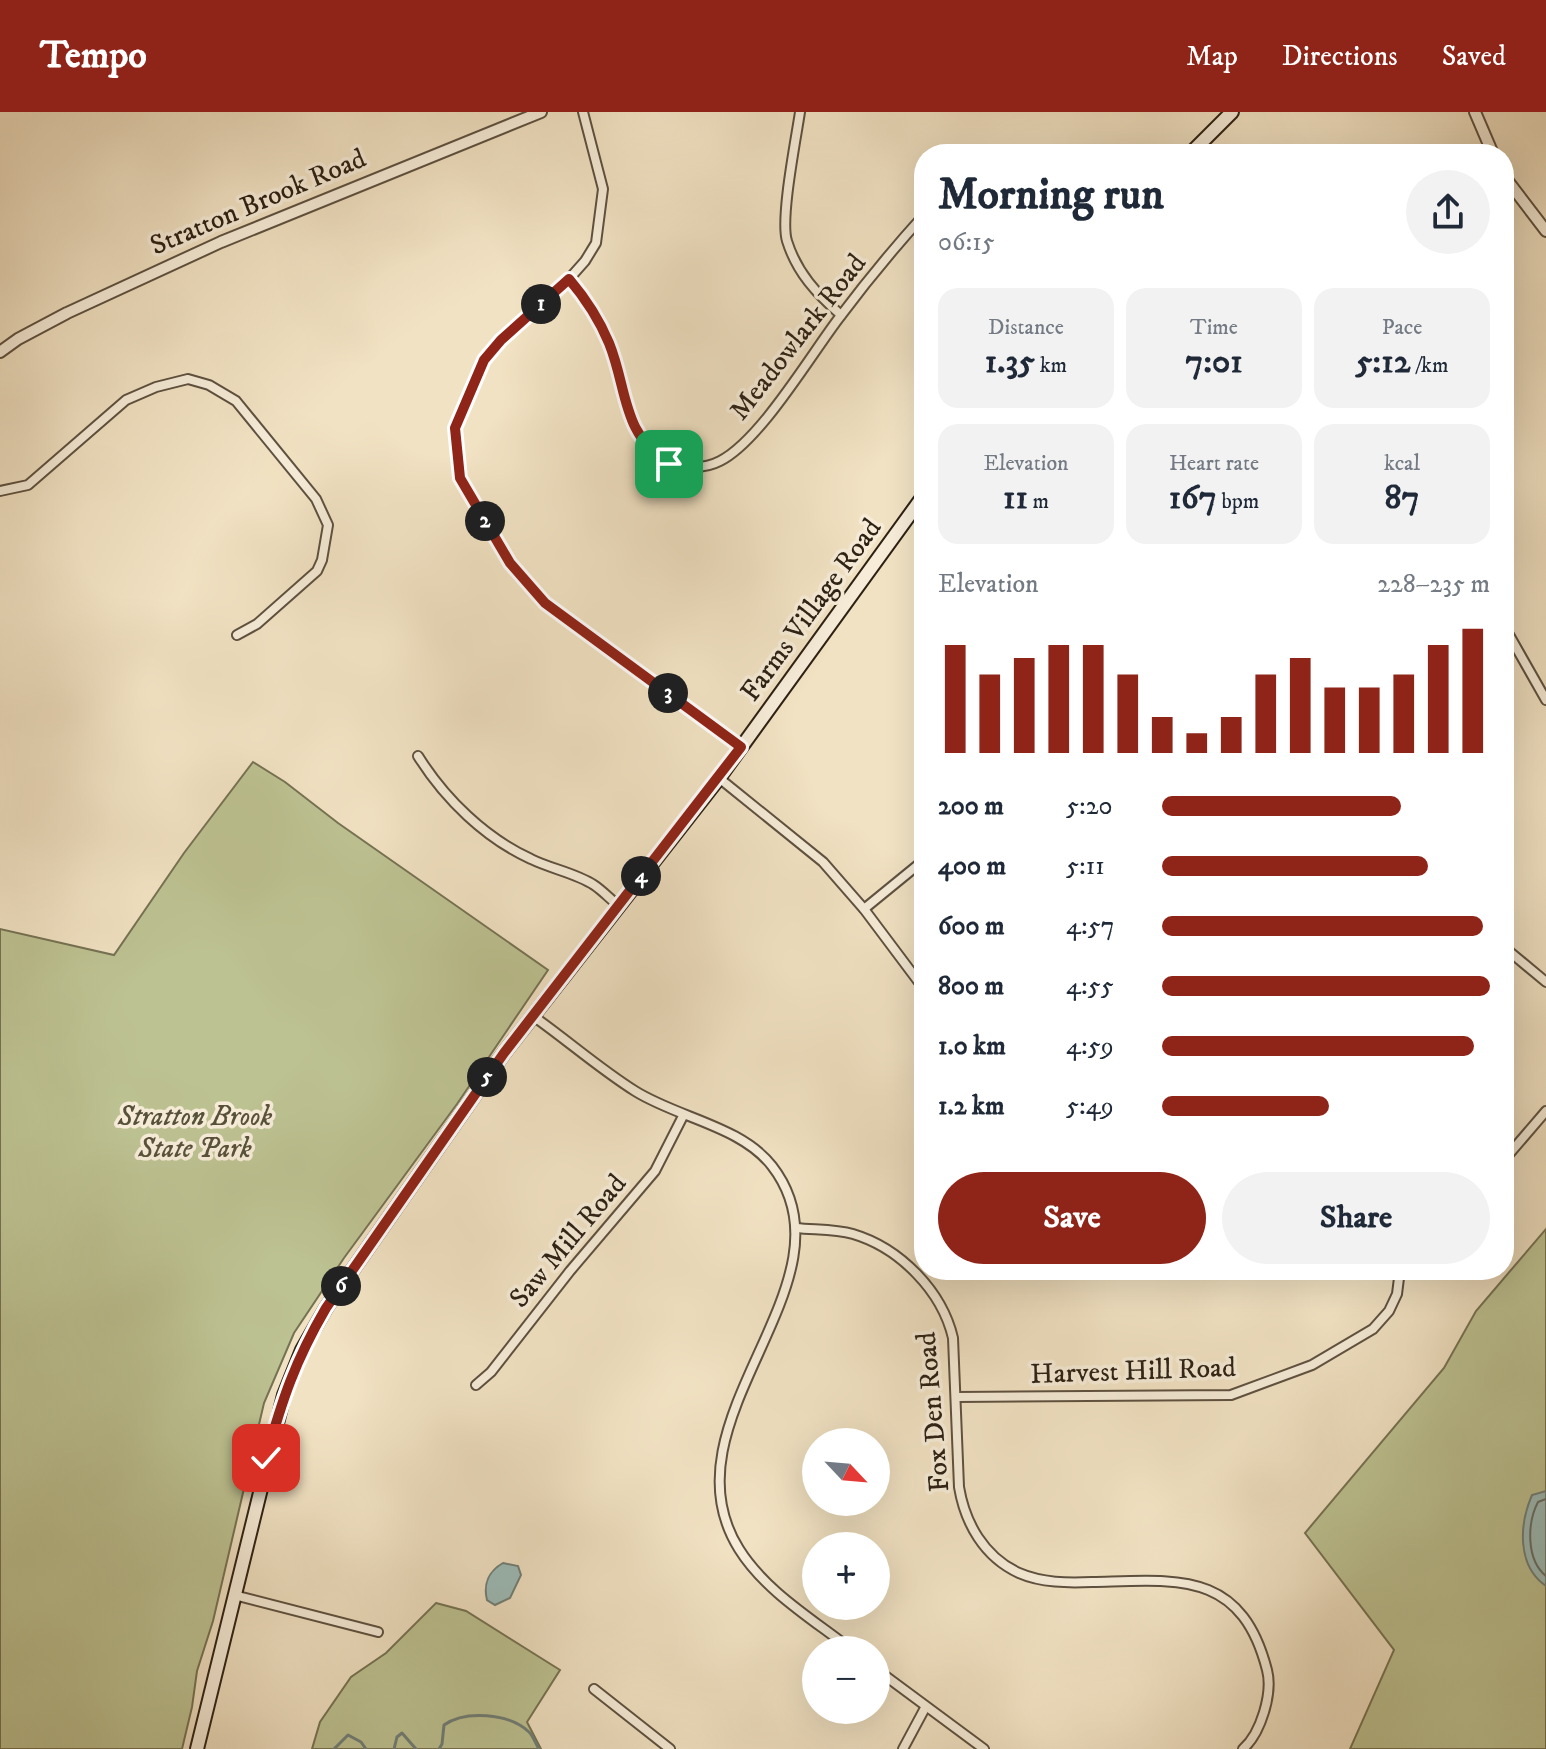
<!DOCTYPE html>
<html lang="en">
<head>
<meta charset="utf-8">
<style>
	body { margin:0; font-family:"IM FELL DW Pica",serif; background:#f2f2f3; color:#1f2937; height:100vh; display:flex; flex-direction:column; font-size:30px; white-space:nowrap }
	* { box-sizing:border-box; margin:0 }
	p { font-size:26px; color:#747a83 }
	.icon { flex:none; width:44px; height:44px; fill:none; stroke:currentColor; stroke-width:2; stroke-linecap:round; stroke-linejoin:round }
	.map { position:relative; flex:1; overflow:hidden }
	.details { position:absolute; left:914px; top:32px; width:600px; height:1136px; display:flex; flex-direction:column; background:#fff; border-radius:32px; box-shadow:0 8px 32px #0002 }
	.details>* { flex:none }
	.needle { width:52px; rotate:116deg }
	.tools { position:absolute; left:802px; top:1316px; display:grid; gap:16px }
	.tools a { display:grid; place-items:center; width:88px; height:88px; border-radius:50%; background:#fff; box-shadow:0 8px 32px #0002; font-size:40px }
	.pin { position:absolute; display:grid; place-items:center; width:68px; height:68px; color:#fff; margin:-34px; border-radius:16px; box-shadow:0 4px 12px #0006 }
	.km { position:absolute; width:40px; height:40px; margin:-20px; border-radius:50%; background:#222; color:#fff; font-size:22px; line-height:40px; text-align:center }
	.round { display:grid; place-items:center; flex:none; width:84px; height:84px; border-radius:42px; background:#f2f2f3 }
	.summary { display:flex; align-items:center; justify-content:space-between; height:136px; padding:0 24px }
	h1 { font-size:44px; font-weight:700; line-height:60px }
	.figures { display:grid; grid-template-columns:repeat(3,1fr); gap:12px; height:136px; padding:8px 24px }
	.figures div { display:grid; align-content:center; border-radius:20px; background:#f2f2f3; text-align:center }
	.figures b { font-size:34px; font-weight:700 }
	.figures small { font-size:22px; font-weight:400 }
	.figures p { font-size:22px }
	.chart { height:224px; padding:16px 24px }
	.chart p { display:flex; justify-content:space-between }
	.chart svg { width:100%; height:144px; margin-top:8px; stroke:#8f2418; stroke-width:6 }
	.cta { display:flex; gap:16px; margin-top:auto; padding:16px 24px }
	.cta a { flex:1; height:92px; border-radius:48px; background:#8f2418; color:#fff; font-size:32px; font-weight:700; line-height:92px; text-align:center }
	.cta a+a { background:#f2f2f3; color:#1f2937 }
	ul { padding:0 24px; list-style:none; font-size:26px }
	li { display:grid; grid-template-columns:128px 96px 1fr; align-items:center; height:60px }
	li i { height:20px; border-radius:10px; background:#8f2418 }
	header { display:flex; align-items:center; gap:48px; box-sizing:border-box; height:112px; padding:0 40px; background:#8f2418; color:#fff }
	header strong { font-size:38px }
	nav { display:flex; gap:44px; margin-inline-start:auto; font-size:28px }
	.map>svg:first-child { display:block }
</style>
</head>
<body>
<header>
<strong>Tempo</strong>
<nav><a>Map</a><a>Directions</a><a>Saved</a></nav>
</header>
<div class="map">
<svg width="1546" height="1637" viewBox="0 0 1546 1637">
	<rect width="100%" height="100%" fill="#f1e2c3"/>
	<filter id="stains"><feTurbulence type="fractalNoise" baseFrequency=".0025" numOctaves="4"/><feColorMatrix values="0 0 0 0 .2 0 0 0 0 .09 0 0 0 0 .02 0 0 0 .5 -.17"/></filter>
	<radialGradient id="worn" r=".72"><stop offset=".6" stop-color="#630" stop-opacity="0"/><stop offset="1" stop-color="#630" stop-opacity=".3"/></radialGradient>
	<g fill="#bdc292" stroke="#757253" stroke-width="2">
		<polygon points="253,650 285,670 338,711 548,858 457,992 344,1146 294,1221 264,1291 213,1509 197,1559 192,1595 182,1637 0,1637 0,817 114,843 184,741"/>
		<polygon points="1546,1117 1546,1637 1350,1637 1394,1538 1305,1421 1444,1256 1476,1199"/>
		<polygon points="436,1491 466,1499 560,1558 527,1610 541,1637 312,1637 320,1610 351,1565 386,1541"/>
	</g>
	<g fill="#9cbdba" stroke="#707f78" stroke-width="2">
		<path d="M1546 1379V1474C1517 1454 1519 1413 1532 1383Z"/>
		<path d="M503 1451 518 1454 521 1463 510 1486 495 1493 487 1488C483 1472 489 1459 503 1451Z"/>
	</g>
	<g fill="none" stroke-linecap="round" stroke-linejoin="round">
		<path stroke="#646f67" stroke-width="2" d="M1546 1387 1538 1390C1527 1411 1526 1448 1546 1464"/>
		<g stroke="#707f78" stroke-width="3">
			<polyline points="334,1637 348,1623 361,1630 366,1637"/>
			<polyline points="394,1637 397,1625 402,1621 416,1637"/>
			<path d="M439 1637 442 1632 444 1613C465 1598 509 1601 529 1620 533 1624 536 1632 539 1637"/>
		</g>
		<defs>
			<g id="minor">
				<polyline points="583,0 603,77 596,131 585,149 569,167 501,228 484,248 455,316 460,366 510,451 545,491 741,635"/>
				<path d="M800 0C796 27 780 107 787 129 797 161 817 182 841 203"/>
				<path d="M569 167C586 188 601 208 610 234 622 265 625 316 651 340 668 355 699 360 720 349 760 329 810 244 839 206 866 170 894 136 924 103"/>
				<polyline points="0,379 28,373 126,288 156,275 188,267 209,273 236,289 316,387 328,413 322,448 317,459 257,512 237,523"/>
				<polyline points="1504,514 1546,588"/>
				<path d="M418 644C445 687 485 726 531 747 551 757 576 761 594 773 603 779 610 787 618 793"/>
				<polyline points="719,666 823,750 864,797 924,877"/>
				<polyline points="864,797 924,748"/>
				<polyline points="1504,835 1546,870"/>
				<path d="M533 904C567 928 600 957 635 979 678 1006 741 1014 772 1054 862 1170 658 1308 739 1437 765 1479 814 1508 852 1538"/>
				<polyline points="1504,1048 1546,999"/>
				<path d="M796 1116C815 1118 835 1117 853 1122 900 1136 942 1179 953 1226L959 1375C965 1411 984 1445 1019 1461 1042 1471 1068 1471 1092 1470 1176 1468 1241 1457 1267 1558 1273 1581 1261 1621 1243 1637"/>
				<polyline points="476,1273 491,1260 570,1159 655,1059 683,1004"/>
				<polyline points="957,1285 1231,1283 1312,1253 1373,1217 1389,1199 1397,1182 1400,1158"/>
				<polyline points="234,1483 378,1520"/>
				<polyline points="876,1557 984,1637"/>
				<polyline points="594,1577 670,1637"/>
				<polyline points="903,1637 925,1596"/>
			</g>
			<g id="tertiary">
				<polyline points="1475,0 1493,42"/>
				<polyline points="1504,64 1546,119"/>
				<polyline points="0,240 18,227 67,201 221,130 541,0"/>
			</g>
			<g id="secondary">
				<polyline points="1190,42 1232,0"/>
				<polyline points="197,1637 284,1283 302,1238 326,1196 504,941 719,666 924,383"/>
			</g>
		</defs>
		<use href="#minor" stroke="#5e5140" stroke-width="12"/>
		<use href="#tertiary" stroke="#5e5140" stroke-width="14"/>
		<use href="#secondary" stroke="#2d2114" stroke-width="16"/>
		<use href="#minor" stroke="#f6ecd8" stroke-width="8"/>
		<use href="#tertiary" stroke="#f6ecd8" stroke-width="10"/>
		<use href="#secondary" stroke="#f6ecd8" stroke-width="12"/>
	</g>
	<g fill="none" stroke-linecap="round" stroke-linejoin="round">
		<defs>
			<path id="route" d="M266 1346C282 1288 295 1249 326 1196L504 941 741 635 545 491 510 451 460 366 455 316 484 248 501 228 569 167C586 187 599 207 609 231 628 278 621 321 669 352"/>
		</defs>
		<use href="#route" stroke="#fff" stroke-width="16"/>
		<use href="#route" stroke="#8f2418" stroke-width="10"/>
	</g>
	<g text-anchor="middle" dominant-baseline="central" stroke-width="7" stroke-linejoin="round" paint-order="stroke">
		<g font-size="28" fill="#2d2114" stroke="#f6ecd8">
			<text transform="translate(258 90) rotate(-23)">Stratton Brook Road</text>
			<text transform="translate(798 225) rotate(-52)">Meadowlark Road</text>
			<text transform="translate(811 498) rotate(-54)">Farms Village Road</text>
			<text transform="translate(568 1129) rotate(-50)">Saw Mill Road</text>
			<text transform="translate(1133 1259) rotate(-2)">Harvest Hill Road</text>
			<text transform="translate(933 1300) rotate(-95)">Fox Den Road</text>
		</g>
		<g font-size="28" font-style="italic" fill="#58513a" stroke="#f6ecd8">
			<text x="195" y="1004">Stratton Brook<tspan x="195" dy="32">State Park</tspan></text>
		</g>
	</g>
	<rect width="100%" height="100%" filter="url(#stains)"/>
	<rect width="100%" height="100%" fill="url(#worn)"/>
</svg>
<div class="tools">
<a><svg class="needle" viewBox="-14 -14 28 28"><path d="M0-13l5 13h-10z" fill="#e53935"/><path d="M0 13l5-13h-10z" fill="#747a83"/></svg></a>
<a>+</a>
<a>−</a>
</div>
<div class="pin" style="left:669px;top:352px;background:#1e9e55"><svg class="icon" aria-label="arrive" viewBox="0 0 24 24"><path d="M6 21V4h12l-3 4 3 4H6"/></svg></div>
<div class="pin" style="left:266px;top:1346px;background:#d93025"><svg class="icon" aria-label="check" viewBox="0 0 24 24"><path d="M5 12l5 5 9-10"/></svg></div>
<b class="km" style="left:541px;top:192px">1</b>
<b class="km" style="left:485px;top:409px">2</b>
<b class="km" style="left:668px;top:581px">3</b>
<b class="km" style="left:641px;top:764px">4</b>
<b class="km" style="left:487px;top:965px">5</b>
<b class="km" style="left:341px;top:1174px">6</b>
<section class="details">
<div class="summary"><div><h1>Morning run</h1><p>06:15</p></div><a class="round"><svg class="icon" aria-label="share" viewBox="0 0 24 24"><path d="M12 15V3M7 8l5-5 5 5M5 13v7h14v-7"/></svg></a></div>
<div class="figures">
<div><p>Distance</p><b>1.35<small> km</small></b></div>
<div><p>Time</p><b>7:01</b></div>
<div><p>Pace</p><b>5:12<small> /km</small></b></div>
</div>
<div class="figures">
<div><p>Elevation</p><b>11<small> m</small></b></div>
<div><p>Heart rate</p><b>167<small> bpm</small></b></div>
<div><p>kcal</p><b>87</b></div>
</div>
<div class="chart"><p><span>Elevation</span>228–235 m</p>
<svg viewBox="0 0 160 44" preserveAspectRatio="none"><path d="M5 44V11M15 44V20M25 44V15M35 44V11M45 44V11M55 44V20M65 44V33M75 44V38M85 44V33M95 44V20M105 44V15M115 44V24M125 44V24M135 44V20M145 44V11M155 44V6"/></svg>
</div>
<ul>
<li><b>200 m</b>5:20<i style="width:73%"></i></li>
<li><b>400 m</b>5:11<i style="width:81%"></i></li>
<li><b>600 m</b>4:57<i style="width:98%"></i></li>
<li><b>800 m</b>4:55<i style="width:100%"></i></li>
<li><b>1.0 km</b>4:59<i style="width:95%"></i></li>
<li><b>1.2 km</b>5:49<i style="width:51%"></i></li>
</ul>
<div class="cta"><a>Save</a><a>Share</a></div>
</section>
</div>
</body>
</html>
